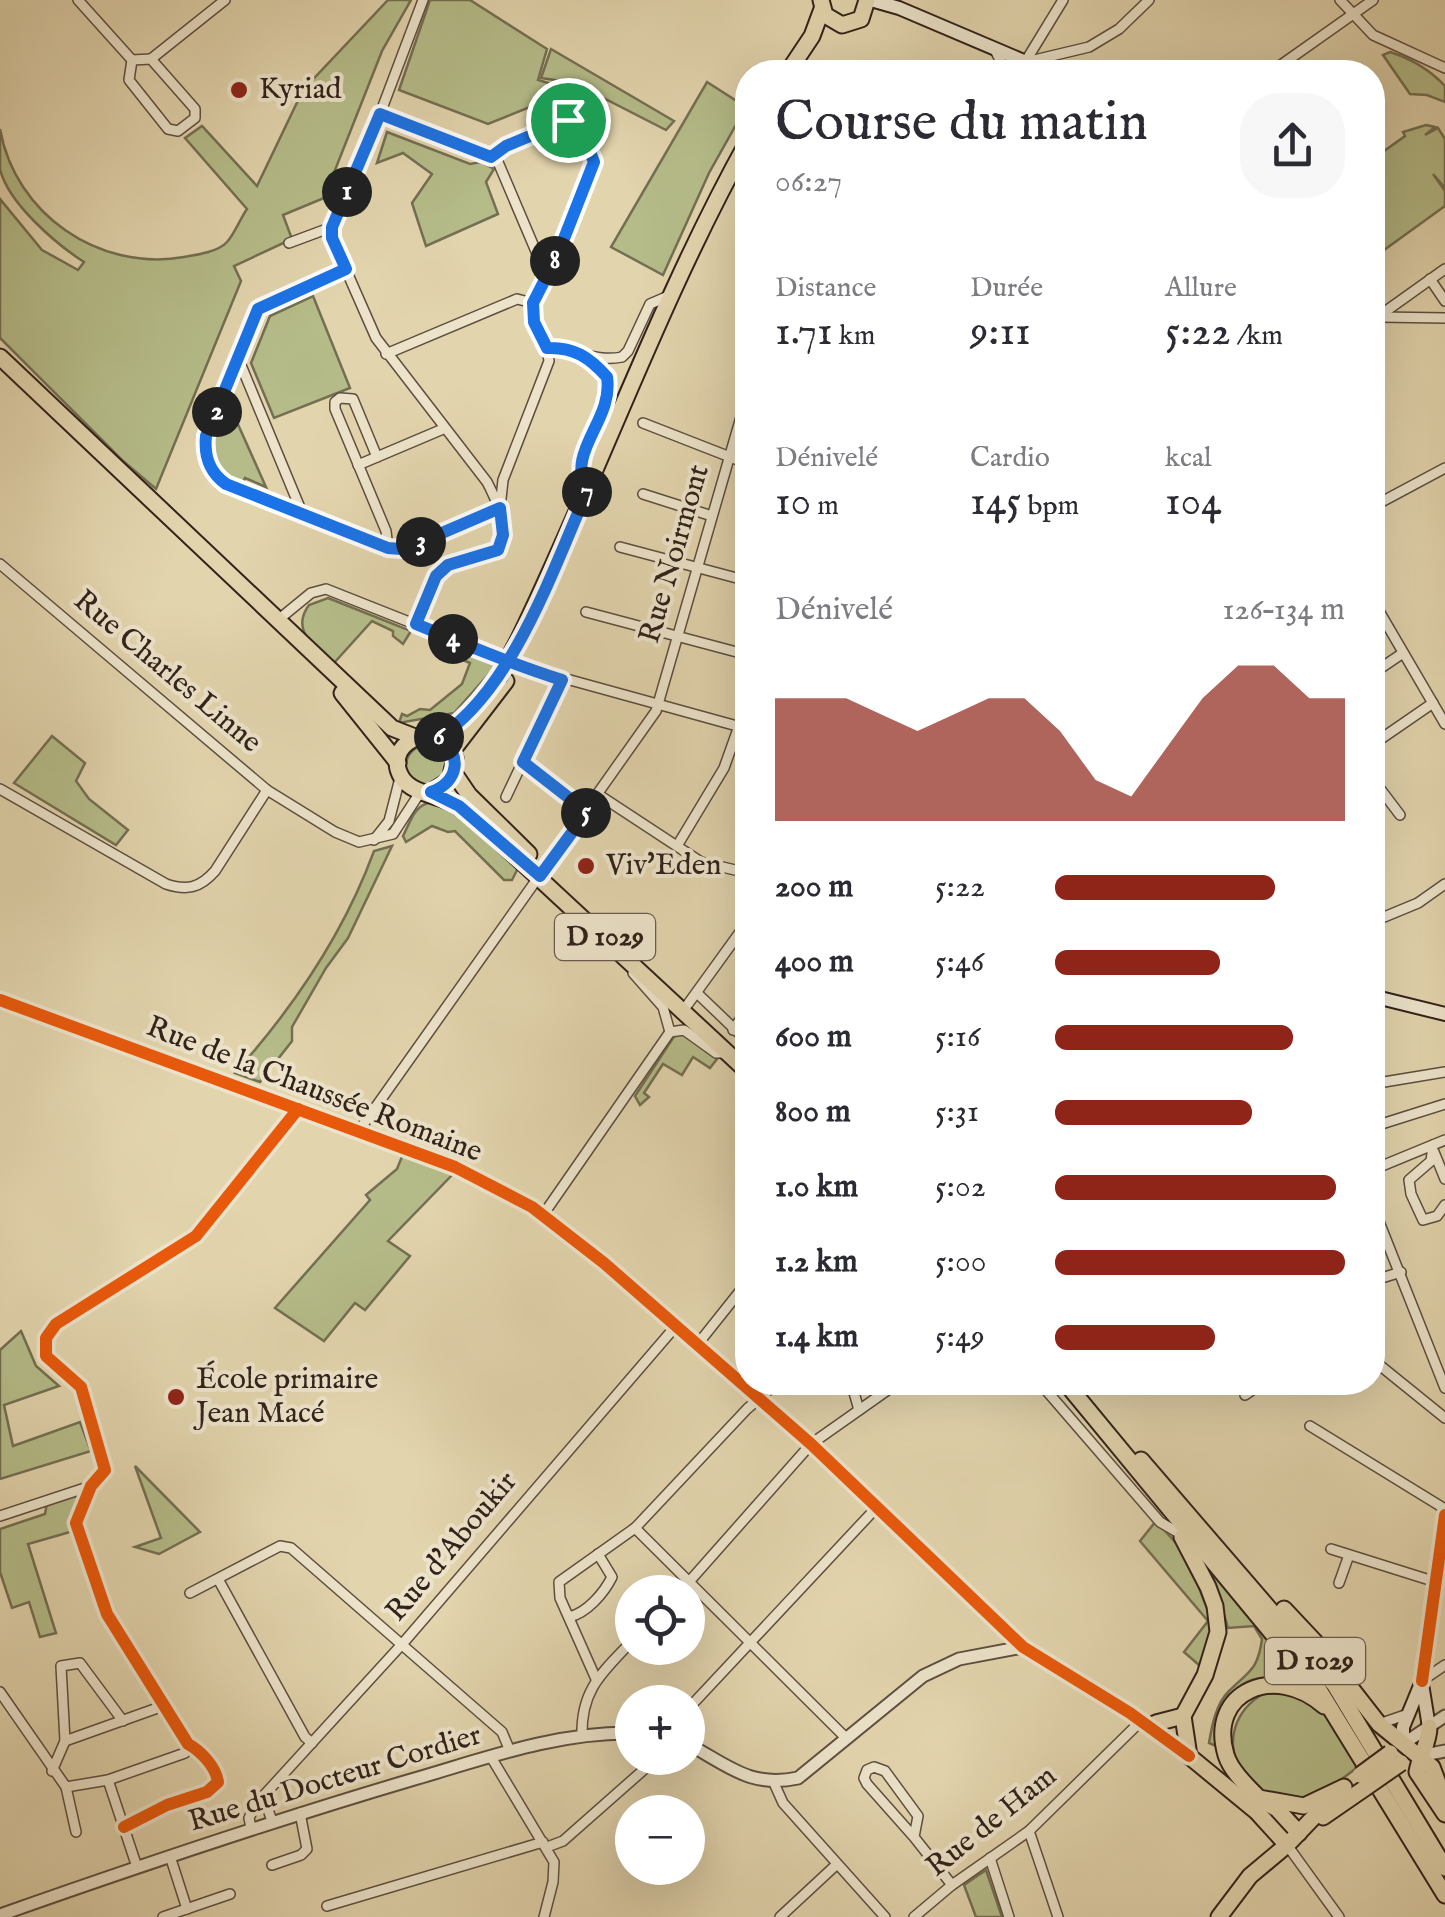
<!DOCTYPE html>
<html lang="fr">
<head>
<meta charset="utf-8">
<style>
	body { margin:0; font-family:"IM FELL English",serif; background:#f7f7f7; color:#2b2b33; height:100vh; display:flex; flex-direction:column; font-size:38px; white-space:nowrap }
	* { box-sizing:border-box; margin:0 }
	p { font-size:32px; color:#7c7c81 }
	.icon { flex:none; width:55px; height:55px; fill:none; stroke:currentColor; stroke-width:2; stroke-linecap:round; stroke-linejoin:round }
	.map { position:relative; flex:1; overflow:hidden }
	.drawer { position:absolute; left:735px; top:60px; width:650px; height:1335px; display:flex; flex-direction:column; background:#fff; border-radius:40px; box-shadow:0 10px 40px #0002 }
	.drawer>* { flex:none }
	.tools { position:absolute; left:615px; top:1575px; display:grid; gap:20px }
	.tools a { display:grid; place-items:center; width:90px; height:90px; border-radius:50%; background:#fff; box-shadow:0 10px 40px #0002; font-size:50px }
	.pin { position:absolute; display:grid; place-items:center; width:85px; height:85px; color:#fff; margin:-42px; border:5px solid #fff; border-radius:50%; box-shadow:0 2px 10px #0007 }
	.km { position:absolute; width:50px; height:50px; margin:-25px; border-radius:50%; background:#222; color:#fff; font-size:28px; line-height:50px; text-align:center }
	.round { display:grid; place-items:center; flex:none; width:105px; height:105px; border-radius:40px; background:#f7f7f7 }
	.headline { display:flex; align-items:center; justify-content:space-between; height:170px; padding:0 40px }
	h1 { font-size:55px; font-weight:600; line-height:75px }
	.stats { display:grid; grid-template-columns:repeat(3,1fr); gap:15px; height:170px; padding:10px 40px }
	.stats div { display:grid; align-content:center }
	.stats b { font-size:42px; font-weight:600 }
	.stats small { font-size:28px; font-weight:400 }
	.stats p { font-size:28px }
	.chart { height:280px; padding:20px 40px }
	.chart p { display:flex; justify-content:space-between }
	.chart svg { width:100%; height:180px; margin-top:10px; fill:#8f2418; opacity:.7 }
	ul { padding:0 40px; list-style:none; font-size:32px }
	li { display:grid; grid-template-columns:160px 120px 1fr; align-items:center; height:75px }
	li i { height:25px; border-radius:12px; background:#8f2418 }
	.map>svg:first-child { display:block }
</style>
</head>
<body>
<div class="map">
<svg width="1445" height="1917" viewBox="0 0 1445 1917">
	<rect width="100%" height="100%" fill="#e2d4ad"/>
	<filter id="stains"><feTurbulence type="fractalNoise" baseFrequency=".002" numOctaves="4"/><feColorMatrix values="0 0 0 0 .2 0 0 0 0 .09 0 0 0 0 .02 0 0 0 .5 -.17"/></filter>
	<radialGradient id="worn" r=".72"><stop offset=".6" stop-color="#630" stop-opacity="0"/><stop offset="1" stop-color="#630" stop-opacity=".3"/></radialGradient>
	<g fill="#b5bc89" stroke="#736f52" stroke-width="2.5">
		<path d="M388 0H411L382 51 324 198 283 215 292 239 234 266 241 281 156 489 122 460 0 338V199L42 250 78 270 84 262C56 244 8 203 0 169 0 157 0 141 0 129 15 214 99 272 184 257 196 255 218 252 227 242 235 233 240 219 247 209L185 138 202 126 257 186 303 90Z"/>
		<polygon points="430,0 470,0 547,49 538,80 572,90 488,124 399,90"/>
		<polygon points="551,49 674,121 666,130 574,83 541,78"/>
		<path d="M1390 52C1412 59 1429 69 1445 86V102L1427 95 1410 94 1383 55Z"/>
		<polygon points="707,82 746,107 709,173 663,275 611,247"/>
		<polygon points="1426,125 1435,127 1425,135 1438,128 1445,139 1445,188 1433,174 1445,191 1445,206 1373,258 1373,159 1405,136 1403,132"/>
		<polygon points="387,132 470,164 481,162 494,169 486,182 498,214 426,246 412,203 432,174 403,153 377,163"/>
		<polygon points="313,296 350,388 274,418 251,363 270,316"/>
		<path d="M232 411 266 487 245 478 241 487C216 471 204 453 216 424L225 427Z"/>
		<path d="M328 598 411 631 403 644 393 636V631L372 621 334 663C315 646 290 631 309 605Z"/>
		<polygon points="461,651 496,666 454,713 399,723 402,714 407,716 420,709 430,710 462,684 470,663 458,658"/>
		<polygon points="52,736 85,763 76,781 89,799 128,830 116,845 14,783"/>
		<circle cx="427" cy="766" r="21"/>
		<path d="M433 802 463 815 518 868 512 880H504L455 831 448 832 432 826 406 842 403 836C411 821 414 804 433 802Z"/>
		<path d="M392 846 348 938 326 968 292 1027V1041L260 1082 235 1073C293 1008 344 933 374 851Z"/>
		<polygon points="682,1034 717,1059 710,1068 693,1057 682,1075 663,1064 644,1093 649,1097 640,1105 635,1096 675,1035"/>
		<polygon points="403,1154 453,1174 388,1241 410,1256 365,1310 355,1303 324,1341 275,1308 370,1200 366,1195 397,1169"/>
		<polygon points="21,1331 36,1366 59,1386 4,1405 13,1446 80,1422 91,1451 0,1479 0,1350"/>
		<polygon points="135,1466 200,1532 159,1554 135,1547 161,1538"/>
		<polygon points="74,1495 78,1499 71,1519 70,1532 28,1544 56,1633 40,1637 29,1602 12,1608 0,1572 0,1529 45,1514 47,1503"/>
		<path d="M1156 1521 1186 1554 1210 1616C1213 1632 1207 1651 1199 1665L1184 1652 1208 1621 1140 1541Z"/>
		<path d="M1216 1574 1310 1689C1289 1678 1251 1669 1234 1693 1225 1706 1222 1732 1218 1747L1209 1743C1212 1725 1216 1704 1229 1691 1249 1671 1258 1670 1262 1639L1254 1626 1228 1628 1213 1577Z"/>
		<path d="M1264 1693C1323 1692 1330 1721 1359 1766 1343 1778 1325 1794 1305 1798 1244 1812 1201 1731 1264 1693Z"/>
		<polygon points="986,1870 1002,1917 976,1917 964,1885"/>
	</g>
	<g fill="none" stroke-linecap="round" stroke-linejoin="round">
		<defs>
			<g id="minor">
				<polyline points="78,0 132,60 151,59"/>
				<polyline points="1340,0 1373,35 1445,68"/>
				<polyline points="995,50 1006,72"/>
				<polyline points="151,59 225,0"/>
				<polyline points="1027,59 1063,0"/>
				<polyline points="132,60 129,80 168,129 178,131 195,118 195,109 151,59"/>
				<polyline points="1026,62 1089,47 1119,29 1149,0"/>
				<polyline points="1271,72 1373,0"/>
				<polyline points="380,114 498,162 546,275"/>
				<polyline points="491,157 506,146 575,120 593,153 594,162 558,254 533,303 534,322 547,348 549,361 503,480 500,508"/>
				<path d="M332 227V238L376 338 487 482C499 505 507 524 499 550L448 565 436 576 416 623"/>
				<polyline points="289,243 332,227 380,114 423,0"/>
				<polyline points="345,269 258,309 206,436 209,465 226,484 388,548 401,549 500,508"/>
				<polyline points="1430,279 1445,301"/>
				<polyline points="1380,317 1445,318"/>
				<polyline points="1372,321 1445,269"/>
				<path d="M547 348C574 347 594 363 622 357L628 351 650 304 671 295"/>
				<polyline points="386,354 517,299 533,303"/>
				<polyline points="238,358 303,515"/>
				<polyline points="643,423 748,464"/>
				<polyline points="377,457 353,399 340,398 335,402 335,409 386,531 388,548"/>
				<polyline points="358,465 443,429"/>
				<path d="M587 491C563 447 623 412 607 377 604 371 595 364 591 359"/>
				<polyline points="643,494 712,516"/>
				<polyline points="1372,507 1445,468"/>
				<polyline points="620,547 748,581"/>
				<polyline points="0,564 267,790 335,832 359,842 393,834 421,791"/>
				<polyline points="1372,599 1445,724"/>
				<polyline points="586,612 748,655"/>
				<polyline points="278,620 311,593 326,589 523,667 748,729"/>
				<polyline points="1372,674 1403,653"/>
				<polyline points="1372,745 1433,703"/>
				<polyline points="523,763 587,811"/>
				<polyline points="1372,778 1400,815"/>
				<path d="M0 789 166 884C187 891 200 888 215 871L267 790"/>
				<polyline points="599,795 701,862 748,873"/>
				<polyline points="506,797 562,679"/>
				<polyline points="374,840 389,821 400,778"/>
				<polyline points="677,846 724,768 739,726"/>
				<polyline points="1372,922 1418,903 1445,884"/>
				<polyline points="633,973 663,1007 670,1032"/>
				<polyline points="698,994 748,1042"/>
				<polyline points="688,1004 748,921"/>
				<polyline points="733,1030 748,1008"/>
				<polyline points="670,1032 684,1030 716,1053 724,1053"/>
				<polyline points="1372,1084 1445,1072"/>
				<polyline points="1372,1127 1445,1104"/>
				<polyline points="358,1132 656,711 741,417"/>
				<polyline points="1433,1145 1431,1161 1409,1180 1411,1194 1423,1220 1437,1216 1445,1205"/>
				<polyline points="1434,1152 1445,1179"/>
				<polyline points="1372,1170 1445,1140"/>
				<polyline points="1372,1204 1445,1388"/>
				<polyline points="543,1215 670,1032"/>
				<polyline points="1372,1281 1401,1272"/>
				<polyline points="697,1345 748,1281"/>
				<polyline points="1372,1359 1445,1418"/>
				<polyline points="851,1382 859,1410"/>
				<polyline points="1039,1382 1160,1522 1179,1533"/>
				<polyline points="1245,1395 1264,1382"/>
				<polyline points="1310,1426 1445,1509"/>
				<polyline points="0,1516 91,1486"/>
				<polyline points="635,1528 846,1738"/>
				<polyline points="1331,1549 1436,1582"/>
				<polyline points="218,1579 305,1737 312,1743"/>
				<polyline points="1339,1583 1349,1555"/>
				<polyline points="680,1592 811,1444 899,1382"/>
				<polyline points="190,1593 280,1546 291,1548 502,1732 510,1751"/>
				<path d="M569 1617C587 1613 604 1593 612 1577L598 1554"/>
				<polyline points="596,1679 560,1598 559,1582 635,1528 747,1409 778,1382"/>
				<polyline points="1423,1680 1445,1665"/>
				<polyline points="0,1692 66,1787 76,1832"/>
				<polyline points="688,1709 877,1507"/>
				<polyline points="1379,1724 1408,1714"/>
				<path d="M582 1735C581 1689 603 1672 632 1641"/>
				<polyline points="65,1741 61,1666 80,1663 123,1721"/>
				<polyline points="491,1757 554,1862 553,1882 544,1917"/>
				<polyline points="52,1771 65,1741 166,1705"/>
				<polyline points="108,1780 137,1867"/>
				<polyline points="774,1783 783,1803 885,1917"/>
				<polyline points="66,1787 108,1780 185,1753 188,1744"/>
				<polyline points="264,1798 272,1821"/>
				<path d="M124 1827 167 1805 207 1792 218 1782C216 1767 201 1751 188 1744L107 1614 76 1523 91 1486 105 1470 81 1387 46 1356V1338L56 1324 196 1236 298 1109"/>
				<polyline points="251,1828 249,1818 256,1804 404,1642 675,1327"/>
				<polyline points="1029,1831 1058,1917"/>
				<polyline points="914,1837 867,1784 864,1778 867,1770 874,1767 885,1771 918,1816 914,1837 952,1885"/>
				<polyline points="1287,1845 1339,1917"/>
				<polyline points="547,1847 563,1841 657,1758"/>
				<polyline points="170,1856 187,1909"/>
				<polyline points="990,1858 1009,1917"/>
				<polyline points="272,1865 301,1855 307,1849 300,1813"/>
				<polyline points="327,1906 543,1842"/>
				<polyline points="163,1917 230,1894"/>
				<polyline points="780,1917 836,1865"/>
				<polyline points="914,1917 952,1885 1029,1831 1141,1721"/>
			</g>
			<g id="tertiary">
				<polyline points="0,1000 455,1167 532,1207 604,1263 811,1444 1023,1647 1130,1713 1189,1756"/>
				<path d="M688 1744C729 1766 750 1788 798 1778L923 1676 959 1659 1023 1647"/>
				<polyline points="1403,1744 1445,1716"/>
				<polyline points="1420,1756 1445,1751"/>
				<path d="M0 1915C136 1867 272 1821 411 1780 484 1759 556 1732 632 1733"/>
			</g>
			<g id="secondary">
				<polyline points="871,0 899,8 1026,62 1021,72"/>
				<polyline points="1372,996 1445,1014"/>
				<polyline points="1422,1684 1429,1727"/>
				<polyline points="1403,1744 1403,1727 1422,1681 1445,1515"/>
			</g>
			<g id="primary">
				<polyline points="821,0 825,15 842,25 861,19 867,0"/>
				<polyline points="788,72 812,36 822,9"/>
				<polyline points="0,357 392,728 415,737"/>
				<path d="M518 641C598 476 659 301 748 141"/>
				<polyline points="342,693 398,763"/>
				<polyline points="453,750 506,681"/>
				<polyline points="454,773 469,795 529,854"/>
				<path d="M431 792 450 780 455 758 445 740C420 726 384 749 402 778 413 795 441 795 458 806 467 811 475 819 483 826L748 1072"/>
				<polyline points="1065,1382 1319,1690 1445,1895"/>
				<polyline points="1141,1460 1334,1684 1445,1868"/>
				<polyline points="1182,1537 1208,1587 1215,1606 1218,1632 1205,1675 1183,1716 1189,1756 1257,1812 1287,1845"/>
				<polyline points="1284,1609 1315,1642 1379,1724 1432,1767 1445,1801"/>
				<path d="M1324 1706C1276 1663 1207 1691 1226 1755 1231 1771 1247 1786 1259 1798L1304 1806 1344 1787"/>
				<polyline points="1156,1723 1183,1716"/>
				<path d="M1429 1727C1429 1743 1420 1755 1417 1772L1445 1814"/>
				<polyline points="1265,1802 1277,1809 1299,1833"/>
				<polyline points="1323,1817 1365,1788"/>
				<polyline points="1219,1917 1250,1876 1287,1845 1333,1797"/>
			</g>
		</defs>
		<use href="#minor" stroke="#5d4e40" stroke-width="12"/>
		<use href="#tertiary" stroke="#5d4e40" stroke-width="15"/>
		<use href="#secondary" stroke="#31221b" stroke-width="16"/>
		<use href="#primary" stroke="#31221b" stroke-width="19"/>
		<use href="#minor" stroke="#ece3ca" stroke-width="9"/>
		<use href="#tertiary" stroke="#ece3ca" stroke-width="11"/>
		<use href="#secondary" stroke="#ece3ca" stroke-width="12"/>
		<use href="#primary" stroke="#e2d4ad" stroke-width="15"/>
		<defs>
			<g id="primary-bridge">
				<polyline points="498,678 518,641"/>
				<polyline points="1360,1775 1390,1753"/>
				<polyline points="1365,1788 1401,1763"/>
			</g>
		</defs>
		<use href="#primary-bridge" stroke="#31221b" stroke-width="19" stroke-linecap="butt"/>
		<use href="#primary-bridge" stroke="#e2d4ad" stroke-width="15"/>
		<defs>
			<g id="cycleway">
				<polyline points="0,1000 455,1167 532,1207 604,1263 811,1444 1023,1647 1130,1713 1189,1756"/>
				<polyline points="1422,1681 1445,1515"/>
				<path d="M124 1827 167 1805 207 1792 218 1782C216 1767 201 1751 188 1744L107 1614 76 1523 91 1486 105 1470 81 1387 46 1356V1338L56 1324 196 1236 298 1109"/>
			</g>
		</defs>
		<use href="#cycleway" stroke="#ece3ca" stroke-width="19"/>
		<use href="#cycleway" stroke="#e8590c" stroke-width="12"/>
	</g>
	<g fill="none" stroke-linecap="round" stroke-linejoin="round">
		<defs>
			<path id="route" d="M568 120 506 146 491 157 380 114 332 227V238L346 269 258 309 206 436C204 456 209 472 226 484L388 548 401 549 414 545 500 508 503 535 498 550 448 565 436 576 416 624C464 644 512 664 562 680L523 762 587 812 540 876 459 806 431 792C459 782 463 754 439 737 512 691 553 569 587 492 565 450 614 421 607 377 589 357 574 347 547 348L534 322 533 303 558 254 594 162 579 124 568 120"/>
		</defs>
		<use href="#route" stroke="#fff" stroke-width="20"/>
		<use href="#route" stroke="#1a73e8" stroke-width="12"/>
	</g>
	<g fill="#8f2418" stroke="#ece3ca" stroke-width="4">
		<circle cx="239" cy="90" r="10"/>
		<circle cx="586" cy="866" r="10"/>
		<circle cx="176" cy="1397" r="10"/>
	</g>
	<g text-anchor="middle" dominant-baseline="central" stroke-width="8" stroke-linejoin="round" paint-order="stroke">
		<g fill="#ece3ca" stroke="#695c50" stroke-width="2.5">
			<rect x="555" y="914" width="100" height="46" rx="8"/>
			<rect x="1265" y="1638" width="100" height="46" rx="8"/>
		</g>
		<g font-size="28" font-weight="bold" fill="#31221b">
			<text x="605" y="937">D 1029</text>
			<text x="1315" y="1661">D 1029</text>
		</g>
		<g font-size="30" fill="#31221b" stroke="#ece3ca" text-anchor="start">
			<text x="259" y="90">Kyriad</text>
			<text x="606" y="866">Viv'Eden</text>
			<text x="196" y="1380">École primaire<tspan x="196" dy="34">Jean Macé</tspan></text>
		</g>
		<g font-size="30" fill="#31221b" stroke="#ece3ca">
			<text transform="translate(675 554) rotate(-74)">Rue Noirmont</text>
			<text transform="translate(167 672) rotate(40)">Rue Charles Linne</text>
			<text transform="translate(314 1090) rotate(21)">Rue de la Chaussée Romaine</text>
			<text transform="translate(452 1547) rotate(-50)">Rue d'Aboukir</text>
			<text transform="translate(335 1779) rotate(-17)">Rue du Docteur Cordier</text>
			<text transform="translate(992 1822) rotate(-39)">Rue de Ham</text>
		</g>
	</g>
	<rect width="100%" height="100%" filter="url(#stains)"/>
	<rect width="100%" height="100%" fill="url(#worn)"/>
</svg>
<div class="tools">
<a><svg class="icon" aria-label="locate" viewBox="0 0 24 24"><circle cx="12" cy="12" r="6"/><path d="M12 2v4M12 18v4M2 12h4M18 12h4"/></svg></a>
<a>+</a>
<a>−</a>
</div>
<div class="pin" style="left:568px;top:120px;background:#1e9e55"><svg class="icon" aria-label="arrive" viewBox="0 0 24 24"><path d="M6 21V4h12l-3 4 3 4H6"/></svg></div>
<b class="km" style="left:347px;top:192px">1</b>
<b class="km" style="left:217px;top:412px">2</b>
<b class="km" style="left:421px;top:542px">3</b>
<b class="km" style="left:453px;top:639px">4</b>
<b class="km" style="left:586px;top:813px">5</b>
<b class="km" style="left:439px;top:737px">6</b>
<b class="km" style="left:587px;top:492px">7</b>
<b class="km" style="left:555px;top:261px">8</b>
<section class="drawer">
<div class="headline"><div><h1>Course du matin</h1><p>06:27</p></div><a class="round"><svg class="icon" aria-label="share" viewBox="0 0 24 24"><path d="M12 15V3M7 8l5-5 5 5M5 13v7h14v-7"/></svg></a></div>
<div class="stats">
<div><p>Distance</p><b>1.71<small> km</small></b></div>
<div><p>Durée</p><b>9:11</b></div>
<div><p>Allure</p><b>5:22<small> /km</small></b></div>
</div>
<div class="stats">
<div><p>Dénivelé</p><b>10<small> m</small></b></div>
<div><p>Cardio</p><b>145<small> bpm</small></b></div>
<div><p>kcal</p><b>104</b></div>
</div>
<div class="chart"><p><span>Dénivelé</span>126–134 m</p>
<svg viewBox="0 0 160 44" preserveAspectRatio="none"><path d="M0 44V14L10 14L20 14L30 18L40 22L50 18L60 14L70 14L80 22L90 34L100 38L110 26L120 14L130 6L140 6L150 14L160 14V44z"/></svg>
</div>
<ul>
<li><b>200 m</b>5:22<i style="width:76%"></i></li>
<li><b>400 m</b>5:46<i style="width:57%"></i></li>
<li><b>600 m</b>5:16<i style="width:82%"></i></li>
<li><b>800 m</b>5:31<i style="width:68%"></i></li>
<li><b>1.0 km</b>5:02<i style="width:97%"></i></li>
<li><b>1.2 km</b>5:00<i style="width:100%"></i></li>
<li><b>1.4 km</b>5:49<i style="width:55%"></i></li>
</ul>
</section>
</div>
</body>
</html>
